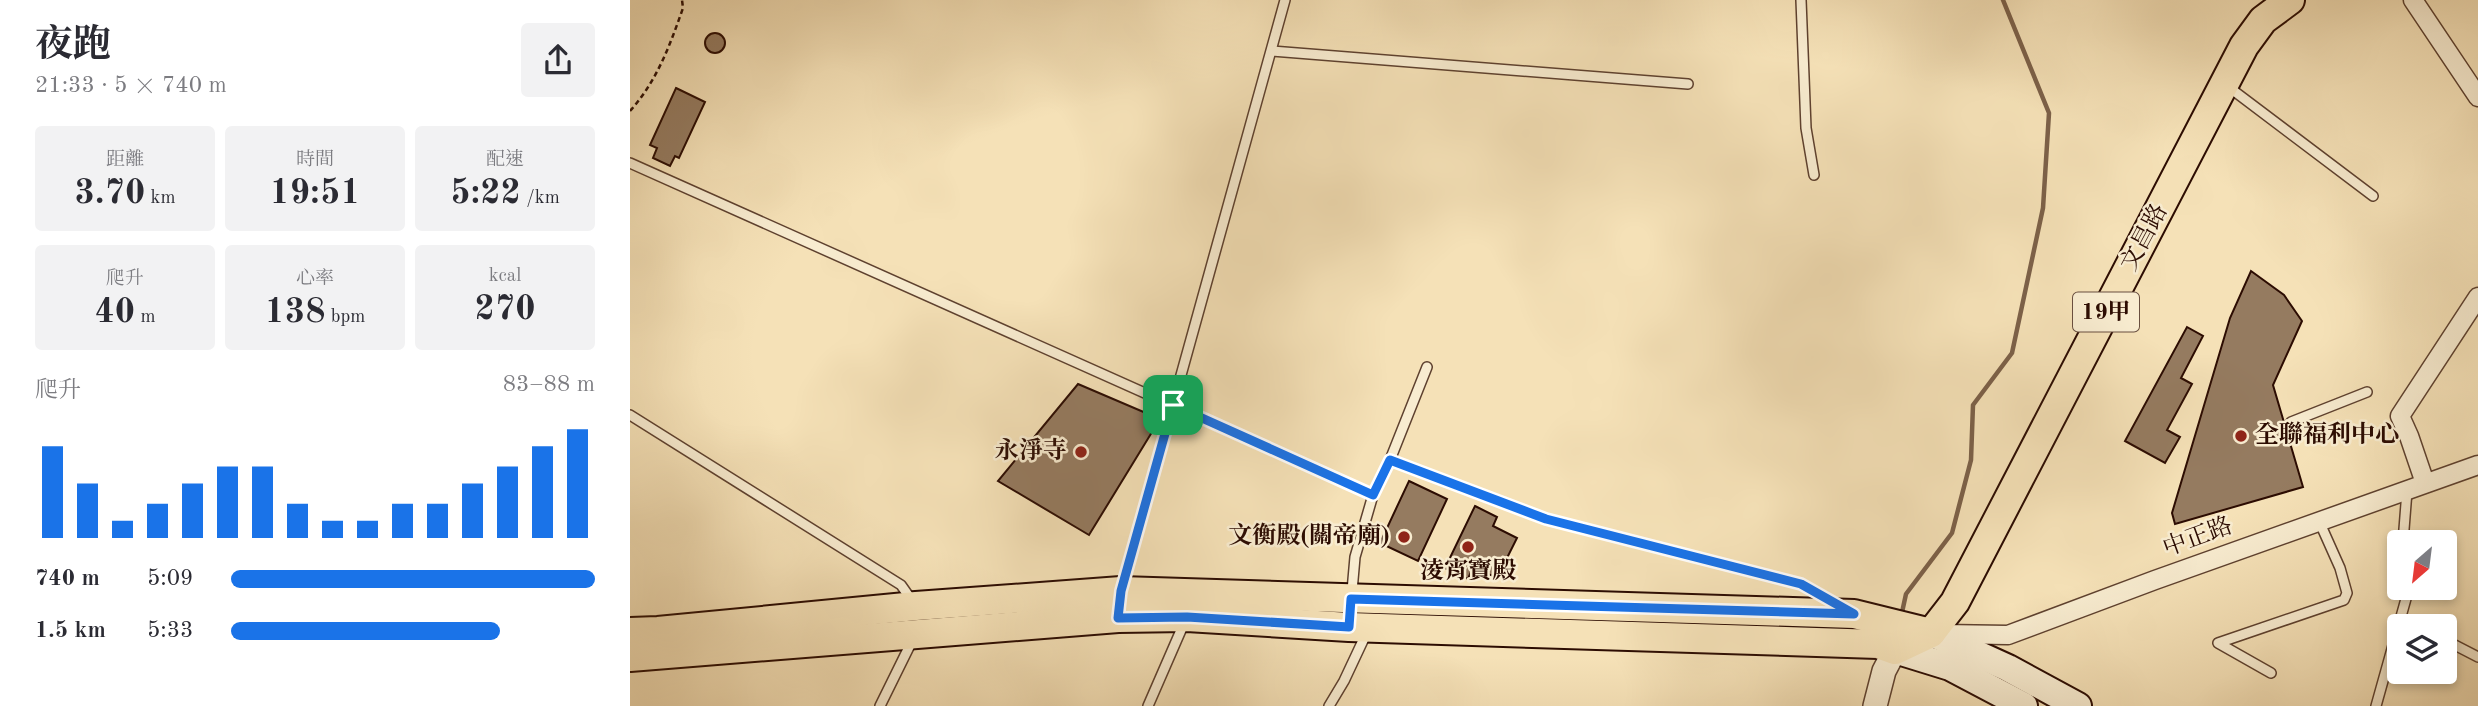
<!DOCTYPE html>
<html lang="zh-TW">
<head>
<meta charset="utf-8">
<style>
	body { margin:0; font-family:"Old Standard TT","Noto Serif TC",serif; background:#f2f2f3; color:#2b2b33; height:100vh; display:flex; flex-direction:column; font-size:26px; white-space:nowrap }
	* { box-sizing:border-box; margin:0 }
	p { font-size:23px; color:#7c7c81 }
	.icon { flex:none; width:38px; height:38px; fill:none; stroke:currentColor; stroke-width:2; stroke-linecap:round; stroke-linejoin:round }
	.map { position:relative; flex:1; overflow:hidden }
	.panel { display:flex; flex-direction:column; background:#fff; width:630px }
	.panel>* { flex:none }
	.needle { width:46px; rotate:208deg }
	.controls { position:absolute; left:1757px; top:530px; display:grid; gap:14px }
	.controls a { display:grid; place-items:center; width:70px; height:70px; border-radius:7px; background:#fff; box-shadow:0 4px 10px #0003; font-size:35px }
	.pin { position:absolute; display:grid; place-items:center; width:60px; height:60px; color:#fff; margin:-30px; border-radius:14px; box-shadow:0 4px 10px #0006 }
	.round { display:grid; place-items:center; flex:none; width:74px; height:74px; border-radius:7px; background:#f2f2f3 }
	.headline { display:flex; align-items:center; justify-content:space-between; height:119px; padding:0 35px }
	h1 { font-size:38px; font-weight:700; line-height:52px }
	.stats { display:grid; grid-template-columns:repeat(3,1fr); gap:10px; height:119px; padding:7px 35px }
	.stats div { display:grid; align-content:center; border-radius:7px; background:#f2f2f3; text-align:center }
	.stats b { font-size:35px; font-weight:700 }
	.stats small { font-size:19px; font-weight:400 }
	.stats p { font-size:19px }
	.chart { height:196px; padding:14px 35px }
	.chart p { display:flex; justify-content:space-between }
	.chart svg { width:100%; height:126px; margin-top:7px; stroke:#1a73e8; stroke-width:6 }
	ul { padding:0 35px; list-style:none; font-size:23px }
	li { display:grid; grid-template-columns:112px 84px 1fr; align-items:center; height:52px }
	li i { height:18px; border-radius:9px; background:#1a73e8 }
	main { display:flex; flex:1; min-height:0 }
	.map>svg:first-child { display:block }
</style>
</head>
<body>
<main>
<section class="panel">
<div class="headline"><div><h1>夜跑</h1><p>21:33 · 5 × 740 m</p></div><a class="round"><svg class="icon" aria-label="share" viewBox="0 0 24 24"><path d="M12 15V3M7 8l5-5 5 5M5 13v7h14v-7"/></svg></a></div>
<div class="stats">
<div><p>距離</p><b>3.70<small> km</small></b></div>
<div><p>時間</p><b>19:51</b></div>
<div><p>配速</p><b>5:22<small> /km</small></b></div>
</div>
<div class="stats">
<div><p>爬升</p><b>40<small> m</small></b></div>
<div><p>心率</p><b>138<small> bpm</small></b></div>
<div><p>kcal</p><b>270</b></div>
</div>
<div class="chart"><p><span>爬升</span>83–88 m</p>
<svg viewBox="0 0 160 44" preserveAspectRatio="none"><path d="M5 44V12M15 44V25M25 44V38M35 44V32M45 44V25M55 44V19M65 44V19M75 44V32M85 44V38M95 44V38M105 44V32M115 44V32M125 44V25M135 44V19M145 44V12M155 44V6"/></svg>
</div>
<ul>
<li><b>740 m</b>5:09<i style="width:100%"></i></li>
<li><b>1.5 km</b>5:33<i style="width:74%"></i></li>
</ul>
</section>
<div class="map">
<svg width="1848" height="706" viewBox="0 0 1848 706">
	<rect width="100%" height="100%" fill="#f5e1b7"/>
	<filter id="stains"><feTurbulence type="fractalNoise" baseFrequency=".00286" numOctaves="4"/><feColorMatrix values="0 0 0 0 .2 0 0 0 0 .09 0 0 0 0 .02 0 0 0 .5 -.17"/></filter>
	<radialGradient id="worn" r=".72"><stop offset=".6" stop-color="#630" stop-opacity="0"/><stop offset="1" stop-color="#630" stop-opacity=".3"/></radialGradient>
	<g fill="none" stroke-linecap="round" stroke-linejoin="round">
		<polyline stroke="#7c6149" stroke-width="4.5" points="1271,617 1276,594 1322,533 1341,460 1343,405 1382,353 1413,208 1419,113 1373,0"/>
	</g>
	<g fill="#957b60" stroke="#2c0c02" stroke-width="2">
		<circle cx="85" cy="43" r="10"/>
		<polygon points="46,88 75,102 49,158 45,156 40,166 23,158 27,148 20,145"/>
		<polygon points="1621,271 1654,295 1672,321 1643,385 1673,487 1545,524 1542,513 1600,318"/>
		<polygon points="1557,327 1573,336 1551,378 1562,384 1537,430 1550,437 1535,463 1495,441"/>
		<polygon points="448,384 530,419 459,535 368,481"/>
		<polygon points="779,481 817,499 788,561 750,543"/>
		<polygon points="845,506 867,517 863,526 887,538 867,578 843,567 838,579 815,568"/>
	</g>
	<g fill="none" stroke-linecap="round" stroke-linejoin="round">
		<defs>
			<g id="service">
				<polyline points="1171,0 1176,128 1184,175"/>
				<polyline points="642,51 1058,84"/>
				<polyline points="1596,85 1743,196"/>
				<polyline points="0,163 743,495"/>
				<polyline points="0,415 271,585 283,602"/>
				<polyline points="1661,422 1737,392"/>
				<polyline points="760,460 916,519 1171,584 1207,604"/>
				<polyline points="1773,542 1777,491"/>
				<polyline points="492,588 655,0"/>
				<polyline points="719,625 725,557 743,495 760,460 797,367"/>
				<polyline points="1815,640 1848,657"/>
				<polyline points="1641,673 1588,643 1714,600 1717,593 1710,568 1689,521"/>
				<polyline points="250,706 283,639"/>
				<polyline points="518,706 555,621"/>
				<polyline points="699,706 714,681 737,632"/>
				<polyline points="1746,706 1779,588"/>
			</g>
			<g id="minor">
				<polyline points="1783,0 1848,97"/>
				<polyline points="1795,483 1779,436 1770,416 1848,297"/>
				<polyline points="1312,634 1378,635 1525,580 1848,465"/>
			</g>
			<polyline id="tertiary" points="1245,706 1254,671 1265,650"/>
			<g id="secondary">
				<polyline points="1301,633 1378,668 1448,706"/>
				<polyline points="1265,650 1320,667 1394,706"/>
			</g>
			<g id="primary">
				<polyline points="0,632 28,631 286,606 491,591 1224,614 1301,633"/>
				<polyline points="0,657 488,618 557,617 719,627 1248,644 1265,650 1301,633 1325,602 1614,46 1633,20 1660,0"/>
			</g>
		</defs>
		<use href="#service" stroke="#5e412f" stroke-width="12"/>
		<use href="#minor" stroke="#5e412f" stroke-width="21"/>
		<use href="#tertiary" stroke="#5e412f" stroke-width="26"/>
		<use href="#secondary" stroke="#2c0c02" stroke-width="30"/>
		<use href="#primary" stroke="#2c0c02" stroke-width="32"/>
		<path stroke="#2c0c02" stroke-width="2.5" stroke-dasharray="5 3.5" stroke-linecap="butt" d="M0 111C27 81 40 45 53 8L52 0"/>
		<use href="#service" stroke="#f8ecd0" stroke-width="9"/>
		<use href="#minor" stroke="#f8ecd0" stroke-width="18"/>
		<use href="#tertiary" stroke="#f8ecd0" stroke-width="23"/>
		<use href="#secondary" stroke="#f8ecd0" stroke-width="26"/>
		<use href="#primary" stroke="#f5e1b7" stroke-width="28"/>
	</g>
	<g fill="none" stroke-linecap="round" stroke-linejoin="round">
		<defs>
			<polygon id="route" points="543,405 743,495 760,460 916,519 1171,584 1224,614 721,599 719,627 557,617 488,618 491,591"/>
		</defs>
		<use href="#route" stroke="#fff" stroke-width="14"/>
		<use href="#route" stroke="#1a73e8" stroke-width="9"/>
	</g>
	<g fill="#8f2418" stroke="#f8ecd0" stroke-width="2.5">
		<circle cx="1611" cy="436" r="7"/>
		<circle cx="451" cy="452" r="7"/>
		<circle cx="774" cy="537" r="7"/>
		<circle cx="838" cy="547" r="7"/>
	</g>
	<g text-anchor="middle" dominant-baseline="central" stroke-width="5" stroke-linejoin="round" paint-order="stroke">
		<rect fill="#f8ecd0" stroke="#694f40" stroke-width="2" x="1443" y="292.5" width="66" height="39" rx="5"/>
		<g font-size="23" font-weight="bold" fill="#2c0c02">
			<text x="1476" y="312">19甲</text>
		</g>
		<g font-size="24" fill="#2c0c02" stroke="#f8ecd0">
			<text transform="translate(1515 238) rotate(-62)">文昌路</text>
			<text transform="translate(1568 538) rotate(-20)">中正路</text>
		</g>
		<g font-size="24" font-weight="bold" fill="#2c0c02" stroke="#f8ecd0" text-anchor="end">
			<text x="1625" y="436" text-anchor="start">全聯福利中心</text>
			<text x="437" y="452">永淨寺</text>
			<text x="760" y="537">文衡殿(關帝廟)</text>
			<text x="838" y="572" text-anchor="middle">淩宵寶殿</text>
		</g>
	</g>
	<rect width="100%" height="100%" filter="url(#stains)"/>
	<rect width="100%" height="100%" fill="url(#worn)"/>
</svg>
<div class="controls">
<a><svg class="needle" viewBox="-14 -14 28 28"><path d="M0-13l5 13h-10z" fill="#e53935"/><path d="M0 13l5-13h-10z" fill="#7c7c81"/></svg></a>
<a><svg class="icon" aria-label="layers" viewBox="0 0 24 24"><path d="M12 4l9 5-9 5-9-5zM3 14l9 5 9-5"/></svg></a>
</div>
<div class="pin" style="left:543px;top:405px;background:#1e9e55"><svg class="icon" aria-label="arrive" viewBox="0 0 24 24"><path d="M6 21V4h12l-3 4 3 4H6"/></svg></div>
</div>
</main>
</body>
</html>
